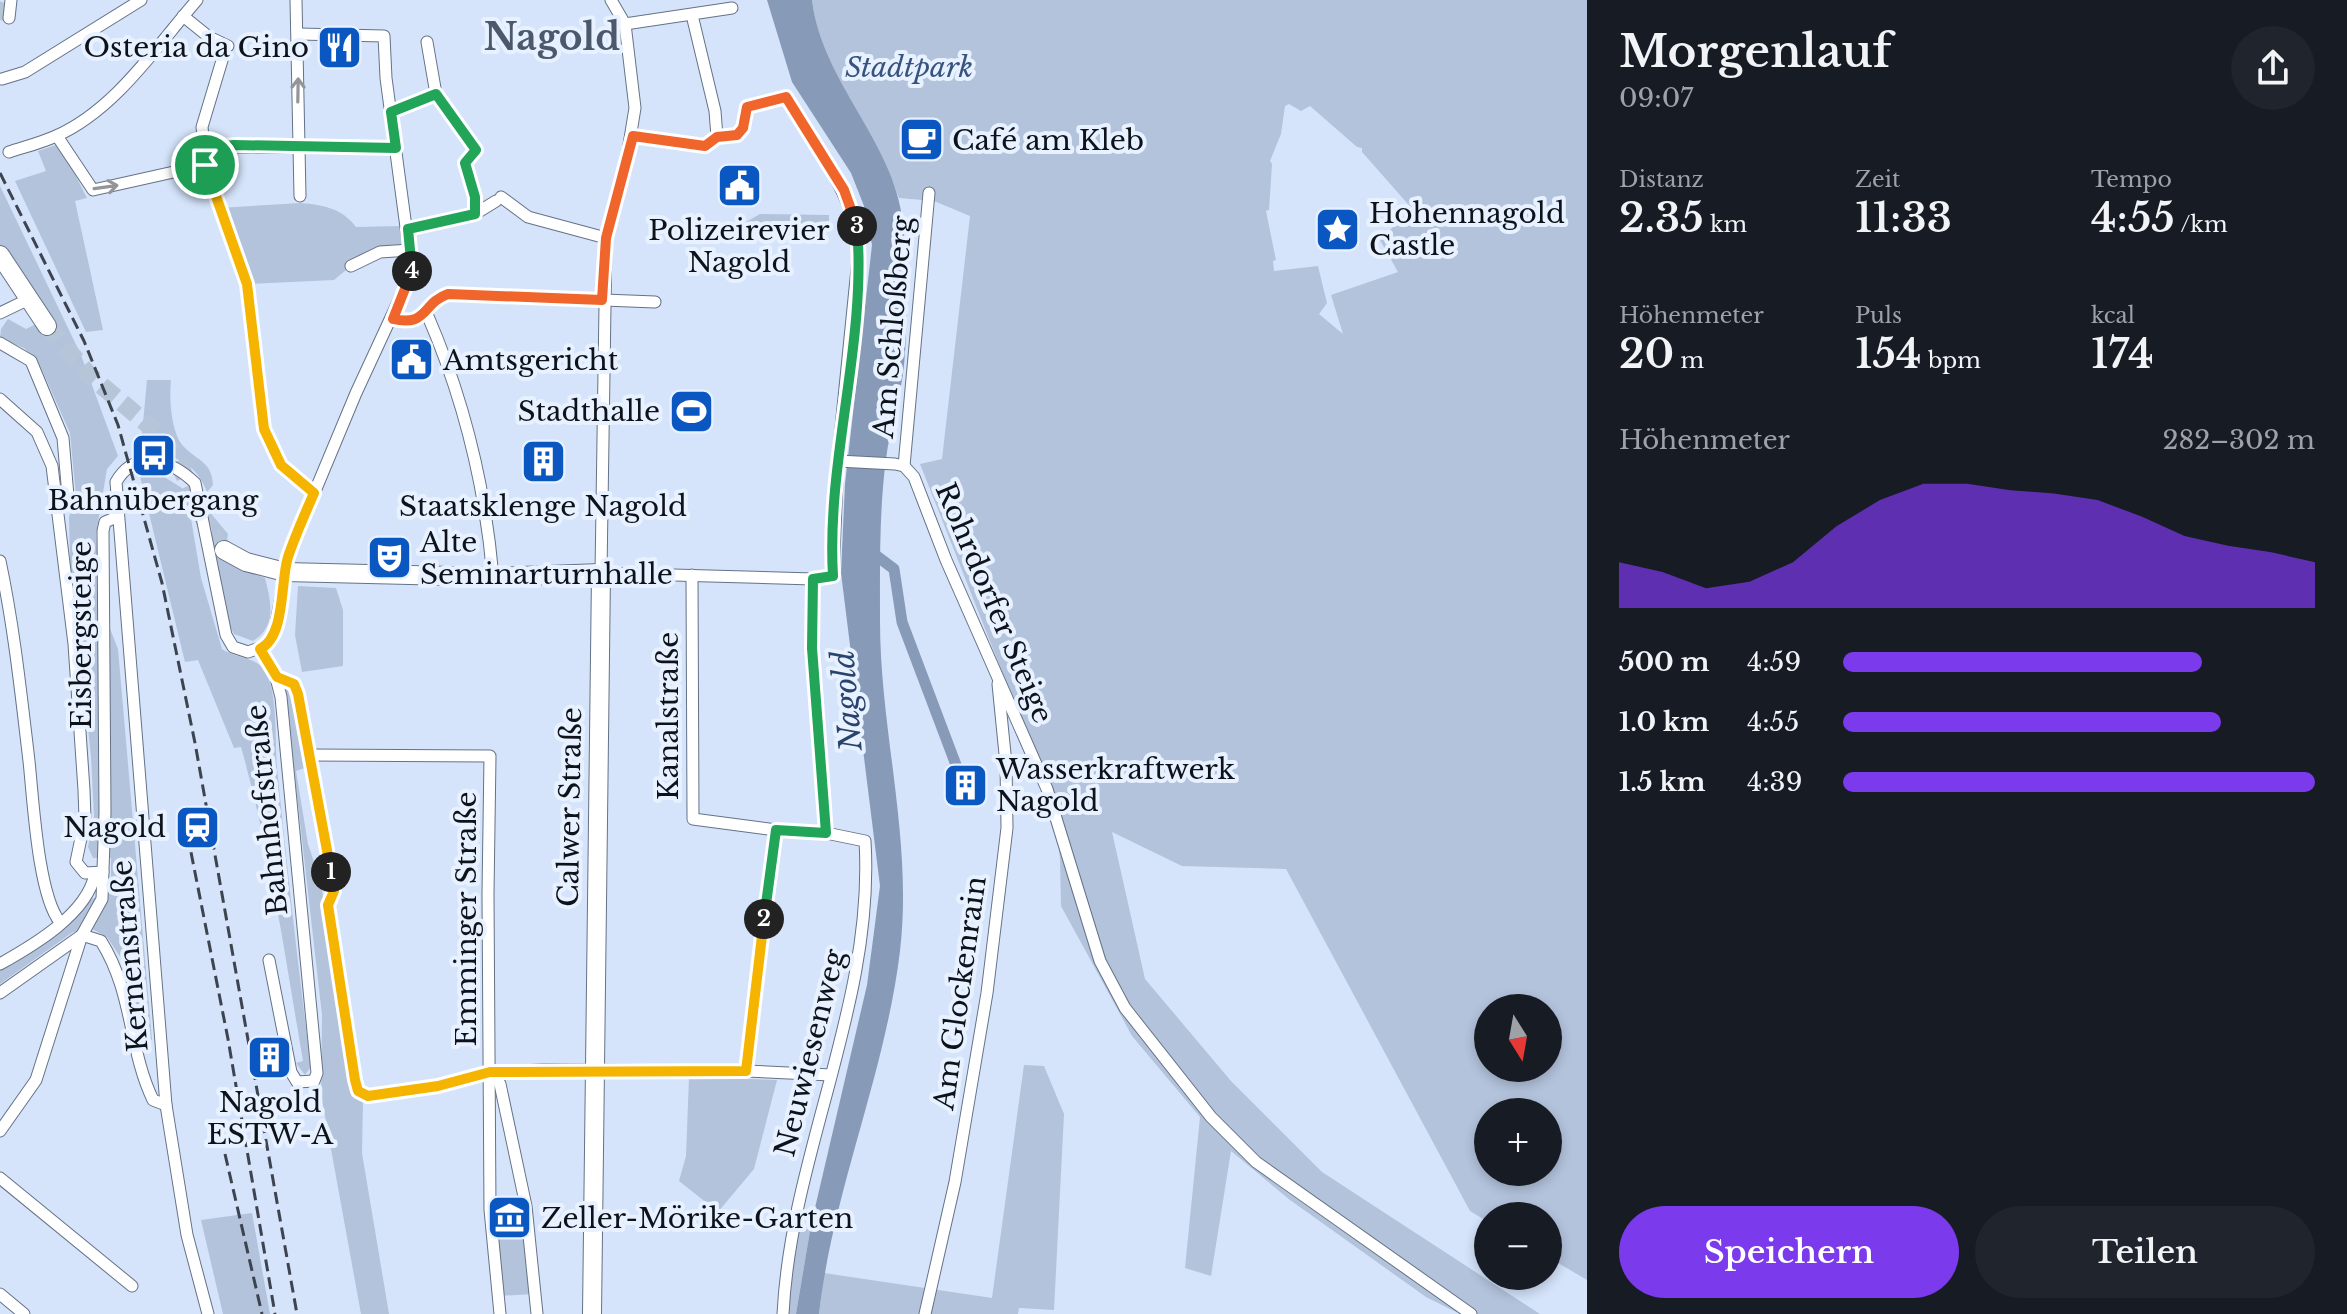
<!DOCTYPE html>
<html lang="de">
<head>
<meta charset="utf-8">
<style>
	body { margin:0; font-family:"Libre Baskerville",serif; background:#20242c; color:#f1f3f6; height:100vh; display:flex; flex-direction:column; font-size:30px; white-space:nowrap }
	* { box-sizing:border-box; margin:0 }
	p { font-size:26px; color:#9ea1a6 }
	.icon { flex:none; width:44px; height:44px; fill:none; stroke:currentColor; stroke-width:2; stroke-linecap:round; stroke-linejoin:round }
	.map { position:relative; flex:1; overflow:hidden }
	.drawer { display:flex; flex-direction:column; background:#171b24; width:760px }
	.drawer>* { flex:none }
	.needle { width:52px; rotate:169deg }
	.buttons { position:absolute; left:1474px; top:994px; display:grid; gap:16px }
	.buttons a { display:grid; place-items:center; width:88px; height:88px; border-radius:50%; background:#171b24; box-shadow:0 4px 12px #0003; font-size:40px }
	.pin { position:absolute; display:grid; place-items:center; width:68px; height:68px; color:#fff; margin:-34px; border:4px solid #fff; border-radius:50%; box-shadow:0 2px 8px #0007 }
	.km { position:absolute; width:40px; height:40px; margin:-20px; border-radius:50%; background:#222; color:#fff; font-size:22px; line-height:40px; text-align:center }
	.round { display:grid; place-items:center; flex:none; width:84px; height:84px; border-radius:42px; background:#20242c }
	.headline { display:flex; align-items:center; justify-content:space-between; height:136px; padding:0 32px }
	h1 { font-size:44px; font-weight:600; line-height:60px }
	.stats { display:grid; grid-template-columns:repeat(3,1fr); gap:12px; height:136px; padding:8px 32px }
	.stats div { display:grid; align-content:center }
	.stats b { font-size:40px; font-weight:600 }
	.stats small { font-size:22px; font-weight:400 }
	.stats p { font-size:22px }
	.chart { height:224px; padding:16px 32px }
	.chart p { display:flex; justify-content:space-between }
	.chart svg { width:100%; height:144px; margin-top:8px; fill:#7c3aed; opacity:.7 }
	.action { display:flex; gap:16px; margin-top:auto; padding:16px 32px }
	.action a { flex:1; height:92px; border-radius:48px; background:#7c3aed; color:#fff; font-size:32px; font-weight:600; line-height:92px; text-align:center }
	.action a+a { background:#20242c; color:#f1f3f6 }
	ul { padding:0 32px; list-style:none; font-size:26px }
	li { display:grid; grid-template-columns:128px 96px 1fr; align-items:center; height:60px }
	li i { height:20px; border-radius:10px; background:#7c3aed }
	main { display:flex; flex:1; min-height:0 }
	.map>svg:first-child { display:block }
</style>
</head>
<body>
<main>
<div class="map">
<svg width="1587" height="1314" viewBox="0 0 1587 1314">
	<rect width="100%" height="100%" fill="#d5e4fb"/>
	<g fill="#b3c3dc" fill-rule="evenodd">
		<path d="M812 0H1587V1280L1548 1257V1216H1488V1222L1470 1211 1286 869 1182 866 1112 832 1145 979 1231 1081 1322 1172 1540 1314H1460L1426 1297 1290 1200 1231 1151 1211 1276 1185 1268 1200 1117 1132 1036 1061 906 1060 859 1053 801 920 464 942 459 970 216 934 201 899 198C875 129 821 74 812 0ZM1289 104 1301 111 1310 106 1357 147 1362 148V152L1415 212 1410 217 1406 214 1380 240 1398 272 1331 295 1343 334 1319 314 1327 303 1318 266 1274 271 1273 261 1276 260 1266 211 1269 210 1272 164 1270 161 1281 134 1285 106ZM1488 1008H1548V1068H1488ZM1488 1112H1548V1172H1488Z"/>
		<polygon points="56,145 70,164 87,198 75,201 103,330 86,332 15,181 46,171 38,151"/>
		<polygon points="0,186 81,355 118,456 107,469 96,534 101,606 118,649 152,1040 144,1036 127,967 107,937 92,929 73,932 0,984 0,968 64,924 91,899 111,893 111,858 93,858 88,847 94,816 91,756 70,560 69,517 76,496 70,433 38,361 24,348 0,338 1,329 8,319 26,329 36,324 0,246"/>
		<path d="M301 203C323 205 342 208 356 227L401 226 410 250 380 252 351 266 334 280 247 284 219 208Z"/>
		<polygon points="760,214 829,215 829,229 737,227"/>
		<path d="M147 380H171C169 398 171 434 184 447 198 461 212 462 213 485L207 492C196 462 173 453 142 453V442H154V435L142 434Z"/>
		<path d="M158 473 182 488 188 501 201 578 222 649C234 658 257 657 265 671 278 691 275 743 277 768 287 867 298 967 311 1067L305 1075 296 1063 303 1061C285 956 270 850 241 747L234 748 198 660 185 662 140 476Z"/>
		<path d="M208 510 228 534 224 560 265 578C271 601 277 627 253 641L234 634 228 623Z"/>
		<polygon points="298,586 336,588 343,610 343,666 302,672 295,635"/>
		<polygon points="288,689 308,767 296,771 308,844 321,883 347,1062 363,1100 362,1153 389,1314 361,1314 321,1094 322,1015 285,690"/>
		<polygon points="1024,1065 1044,1066 1064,1114 1054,1310 1019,1308 1018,1314 819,1314 824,1273 992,1298"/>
		<polygon points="689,1077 777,1080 754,1169 718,1212 679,1181 686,1156"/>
		<polygon points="526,1206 535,1294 498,1296 490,1210"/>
		<polygon points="252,1213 270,1314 223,1314 201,1220"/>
		<polygon points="799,1223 811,1225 796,1314 787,1314"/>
	</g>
	<path fill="#879ab8" d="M767 0H812C822 83 894 141 903 223 907 263 908 326 904 365 901 397 890 427 886 459 879 512 880 567 880 621 880 731 913 840 900 951 885 1075 833 1190 819 1314H796L811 1225 867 985 880 886 841 573 845 484 872 245 864 206 851 173 792 82Z"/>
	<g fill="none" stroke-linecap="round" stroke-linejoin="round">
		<polyline stroke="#879ab8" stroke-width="11" points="870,551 894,569 902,622 956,765"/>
		<g stroke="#b7c5d9" stroke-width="18" stroke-dasharray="18 9" stroke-linecap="butt">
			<polyline points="0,20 5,0"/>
			<polyline points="47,326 89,375 158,433 175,455 209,530 224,550"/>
		</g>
		<defs>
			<g id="minor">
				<polyline points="296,0 300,196"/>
				<path d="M611 0 625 24 635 108 625 169 606 238 601 573 813 579 833 576 838 457 859 249C854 191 813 147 786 97L747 107 743 128 737 135 717 137 705 146 633 136"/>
				<polyline points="692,15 715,111 717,137"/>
				<polyline points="183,16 209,37 228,46"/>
				<polyline points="9,18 11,0"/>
				<polyline points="625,24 732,8"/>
				<polyline points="427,42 436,94 476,150 465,163 475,197 475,214"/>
				<polyline points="2,79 25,72 141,0"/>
				<polyline points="391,112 436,94"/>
				<polyline points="57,136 93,190 205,165 205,155 219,147 396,148"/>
				<path d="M9 152C24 147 41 143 56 136 115 110 156 47 197 0"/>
				<polyline points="205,155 202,127 223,57"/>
				<polyline points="205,165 247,284 264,429 281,465 314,493"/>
				<polyline points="501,197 528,217 606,238"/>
				<polyline points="408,229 475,214 496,201"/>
				<polyline points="351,266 380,252 410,250"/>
				<polyline points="0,313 27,300"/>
				<path d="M427 314C464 399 485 484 493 577"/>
				<path d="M393 319C428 327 423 304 448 294L655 302"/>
				<polyline points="0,343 31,361 63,438 68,496 57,504"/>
				<polyline points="0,399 37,432 52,466 74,644 84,790 85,819 76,862 85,873 103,872"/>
				<polyline points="838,461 895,464 904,466 914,477 946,560 1047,789 1100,961 1125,1008 1211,1117 1256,1162 1471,1314"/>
				<polyline points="904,466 929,193"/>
				<path d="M0 561C14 627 21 694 29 761 33 798 38 896 60 922"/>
				<polyline points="692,575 693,819 776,830 746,1071"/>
				<polyline points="813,579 812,648 826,833"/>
				<polyline points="260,649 274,670 281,697 317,1073 314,1081 297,1082 291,1072 269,960"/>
				<polyline points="277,677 294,684 298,694 334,891 328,905 355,1080 360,1093 368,1096 438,1086 490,1072 544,1070 746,1071 831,1075"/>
				<polyline points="310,755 490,756 488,894 490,1210 500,1314"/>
				<path d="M776 830 826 833 865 841C875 1003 791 1153 783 1314"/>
				<path d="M82 935 101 941C134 994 128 1048 153 1100L166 1105"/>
				<path d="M0 964C34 945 87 914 95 874"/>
				<polyline points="0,993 82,935 102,899 105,812 103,531 105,522 117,517"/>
				<polyline points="490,1072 500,1084 526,1206 537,1314"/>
				<polyline points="0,1131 36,1080 82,935"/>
				<polyline points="0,1178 132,1286"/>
				<polyline points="0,1294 24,1314"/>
				<path d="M208 1314 187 1235 166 1105 116 482C136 448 171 460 195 483L226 635 233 647 248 652 267 645 275 630 288 556 356 393 412 272 386 78 384 36 299 34"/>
				<polyline points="925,1314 955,1182 987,993 1007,828 1006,764 998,684"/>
			</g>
			<g id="primary">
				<polyline points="0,255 47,326"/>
				<polyline points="224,550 246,562 285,572 493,577 601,573 592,1314"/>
			</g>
		</defs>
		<use href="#minor" stroke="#657286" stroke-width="13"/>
		<use href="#primary" stroke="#657286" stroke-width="20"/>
		<use href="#minor" stroke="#fff" stroke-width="11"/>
		<use href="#primary" stroke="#fff" stroke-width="18"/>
		<g stroke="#3d444f" stroke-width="3" stroke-dasharray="12 6" stroke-linecap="butt">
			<polyline points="0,173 84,341 118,425 162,583 195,743 297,1314"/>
			<polyline points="184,817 228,1039 275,1314"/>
			<polyline points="225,1154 262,1314"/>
		</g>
	</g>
	<defs><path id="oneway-shaft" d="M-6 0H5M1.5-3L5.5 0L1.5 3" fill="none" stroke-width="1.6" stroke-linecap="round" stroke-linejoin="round" transform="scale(2)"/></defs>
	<g stroke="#939598">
		<use href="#oneway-shaft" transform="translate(298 90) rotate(-89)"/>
		<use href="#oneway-shaft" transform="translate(106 187) rotate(-8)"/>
	</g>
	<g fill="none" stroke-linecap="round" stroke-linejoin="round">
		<defs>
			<path id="split-1" d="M205 165 247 284 264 429 281 465 314 493C305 514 295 536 288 557 280 582 286 636 260 649L277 677 294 684 298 694 331 872"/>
			<polyline id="split-2" points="331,872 334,891 328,905 355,1080 358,1091 368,1096 438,1086 490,1072 746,1071 764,919"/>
			<path id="split-3" d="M764 919 776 830 826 833 812 648 813 579 833 576C826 459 867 343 857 226"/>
			<path id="split-4" d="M412 271 393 319C428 327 422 303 448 294L602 300 606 238 633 136 705 146 717 137 737 135 743 128 747 107 786 97 844 190 857 226"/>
			<polyline id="split-5" points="205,165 205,155 219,147 234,145 396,148 391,112 436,94 476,150 465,163 475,197 475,214 408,229 412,271"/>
		</defs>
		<use href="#split-1" stroke="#fff" stroke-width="16"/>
		<use href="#split-2" stroke="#fff" stroke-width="16"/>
		<use href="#split-3" stroke="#fff" stroke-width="16"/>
		<use href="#split-4" stroke="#fff" stroke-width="16"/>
		<use href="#split-5" stroke="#fff" stroke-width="16"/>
		<use href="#split-1" stroke="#f5b400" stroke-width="10"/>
		<use href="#split-2" stroke="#f5b400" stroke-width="10"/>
		<use href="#split-3" stroke="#22a559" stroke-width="10"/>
		<use href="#split-4" stroke="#f0652b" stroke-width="10"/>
		<use href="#split-5" stroke="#22a559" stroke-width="10"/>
	</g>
	<defs>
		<symbol id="restaurant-square" viewBox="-11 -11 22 22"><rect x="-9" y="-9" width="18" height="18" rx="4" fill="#0b57c2" stroke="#e7f1ff"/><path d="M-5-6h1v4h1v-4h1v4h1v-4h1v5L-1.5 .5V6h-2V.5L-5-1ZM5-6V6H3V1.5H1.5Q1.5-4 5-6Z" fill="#fff"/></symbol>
		<symbol id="cafe-square" viewBox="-11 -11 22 22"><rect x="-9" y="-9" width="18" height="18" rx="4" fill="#0b57c2" stroke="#e7f1ff"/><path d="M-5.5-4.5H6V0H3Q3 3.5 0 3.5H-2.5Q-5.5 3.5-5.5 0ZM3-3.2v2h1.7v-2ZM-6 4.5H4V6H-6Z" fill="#fff"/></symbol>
		<symbol id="civic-square" viewBox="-11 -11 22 22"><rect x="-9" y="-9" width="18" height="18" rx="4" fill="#0b57c2" stroke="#e7f1ff"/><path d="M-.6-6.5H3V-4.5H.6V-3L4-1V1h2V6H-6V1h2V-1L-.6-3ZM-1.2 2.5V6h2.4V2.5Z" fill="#fff"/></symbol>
		<symbol id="sight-square" viewBox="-11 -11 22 22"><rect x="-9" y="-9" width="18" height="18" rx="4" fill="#0b57c2" stroke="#e7f1ff"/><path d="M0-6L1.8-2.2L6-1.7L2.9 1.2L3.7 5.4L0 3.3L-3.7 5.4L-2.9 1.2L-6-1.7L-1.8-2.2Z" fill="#fff"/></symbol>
		<symbol id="stadium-square" viewBox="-11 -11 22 22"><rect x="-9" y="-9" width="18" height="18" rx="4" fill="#0b57c2" stroke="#e7f1ff"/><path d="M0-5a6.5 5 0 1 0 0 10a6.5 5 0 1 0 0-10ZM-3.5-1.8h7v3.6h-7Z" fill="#fff"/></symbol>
		<symbol id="bus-square" viewBox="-11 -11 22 22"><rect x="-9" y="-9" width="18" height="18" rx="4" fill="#0b57c2" stroke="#e7f1ff"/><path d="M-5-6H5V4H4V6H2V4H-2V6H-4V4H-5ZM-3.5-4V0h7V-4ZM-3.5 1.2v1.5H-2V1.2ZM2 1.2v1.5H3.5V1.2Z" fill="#fff"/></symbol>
		<symbol id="building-square" viewBox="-11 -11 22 22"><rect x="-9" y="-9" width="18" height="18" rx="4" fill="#0b57c2" stroke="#e7f1ff"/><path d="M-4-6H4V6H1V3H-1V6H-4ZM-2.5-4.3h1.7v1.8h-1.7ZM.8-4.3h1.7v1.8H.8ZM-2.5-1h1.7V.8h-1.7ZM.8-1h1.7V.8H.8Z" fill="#fff"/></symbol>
		<symbol id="theatre-square" viewBox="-11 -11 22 22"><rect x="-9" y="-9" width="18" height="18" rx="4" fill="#0b57c2" stroke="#e7f1ff"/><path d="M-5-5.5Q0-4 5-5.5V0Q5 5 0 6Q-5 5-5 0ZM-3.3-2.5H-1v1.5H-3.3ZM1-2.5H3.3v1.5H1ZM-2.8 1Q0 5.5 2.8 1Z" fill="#fff"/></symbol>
		<symbol id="station-square" viewBox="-11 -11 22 22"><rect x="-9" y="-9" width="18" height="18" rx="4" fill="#0b57c2" stroke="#e7f1ff"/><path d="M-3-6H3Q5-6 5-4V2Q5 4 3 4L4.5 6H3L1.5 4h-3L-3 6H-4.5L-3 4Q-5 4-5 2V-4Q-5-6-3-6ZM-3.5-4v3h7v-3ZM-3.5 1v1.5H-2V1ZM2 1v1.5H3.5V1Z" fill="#fff"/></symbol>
		<symbol id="museum-square" viewBox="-11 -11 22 22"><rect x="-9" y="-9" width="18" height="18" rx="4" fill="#0b57c2" stroke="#e7f1ff"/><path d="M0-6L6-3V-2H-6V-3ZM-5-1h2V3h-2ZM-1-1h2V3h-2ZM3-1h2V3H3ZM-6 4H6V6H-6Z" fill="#fff"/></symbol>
	</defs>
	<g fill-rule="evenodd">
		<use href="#restaurant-square" x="314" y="22" width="51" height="51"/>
		<use href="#cafe-square" x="896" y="114" width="51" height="51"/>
		<use href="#civic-square" x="714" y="160" width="51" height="51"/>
		<use href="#sight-square" x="1312" y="204" width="51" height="51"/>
		<use href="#civic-square" x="386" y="334" width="51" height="51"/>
		<use href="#stadium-square" x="666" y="386" width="51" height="51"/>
		<use href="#bus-square" x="128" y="430" width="51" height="51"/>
		<use href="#building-square" x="518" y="436" width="51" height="51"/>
		<use href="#theatre-square" x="364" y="532" width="51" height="51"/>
		<use href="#building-square" x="940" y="760" width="51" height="51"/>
		<use href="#station-square" x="172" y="802" width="51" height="51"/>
		<use href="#building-square" x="244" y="1032" width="51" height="51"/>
		<use href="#museum-square" x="484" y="1192" width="51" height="51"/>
	</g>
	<g text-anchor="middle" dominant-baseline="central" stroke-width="8" stroke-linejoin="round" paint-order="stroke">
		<g font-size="28" fill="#0e131b" stroke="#e7f1ff" text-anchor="start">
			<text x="309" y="47" text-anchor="end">Osteria da Gino</text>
			<text x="952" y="140">Café am Kleb</text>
			<text x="1369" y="213">Hohennagold<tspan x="1369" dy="32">Castle</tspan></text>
			<text x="739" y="230" text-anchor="middle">Polizeirevier<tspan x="739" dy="32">Nagold</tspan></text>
			<text x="443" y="360">Amtsgericht</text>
			<text x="660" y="411" text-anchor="end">Stadthalle</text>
			<text x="153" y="500" text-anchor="middle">Bahnübergang</text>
			<text x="543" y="506" text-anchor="middle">Staatsklenge Nagold</text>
			<text x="420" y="542">Alte<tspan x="420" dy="32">Seminarturnhalle</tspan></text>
			<text x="996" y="769">Wasserkraftwerk<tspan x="996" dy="32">Nagold</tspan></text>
			<text x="166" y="827" text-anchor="end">Nagold</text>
			<text x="270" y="1102" text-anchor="middle">Nagold<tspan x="270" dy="32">ESTW-A</tspan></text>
			<text x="541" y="1218">Zeller-Mörike-Garten</text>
		</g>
		<g font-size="28" font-style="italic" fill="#38537e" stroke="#e7f1ff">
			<text x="909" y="67">Stadtpark</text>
		</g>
		<g font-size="28" fill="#0e131b" stroke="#e7f1ff">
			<text transform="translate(893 327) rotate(-85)">Am Schloßberg</text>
			<text transform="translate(994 603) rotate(67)">Rohrdorfer Steige</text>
			<text transform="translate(81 635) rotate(-90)">Eisbergsteige</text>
			<text transform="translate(668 716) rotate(-90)">Kanalstraße</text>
			<text transform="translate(570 807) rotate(-89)">Calwer Straße</text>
			<text transform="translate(267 810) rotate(-96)">Bahnhofstraße</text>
			<text transform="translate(466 919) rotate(-90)">Emminger Straße</text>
			<text transform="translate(130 956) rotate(-95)">Kernenstraße</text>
			<text transform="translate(960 993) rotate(-82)">Am Glockenrain</text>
			<text transform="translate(810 1053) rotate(-76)">Neuwiesenweg</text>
		</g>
		<g font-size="30" font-style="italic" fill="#28436c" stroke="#e7f1ff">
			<text transform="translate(847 701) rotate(-95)">Nagold</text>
		</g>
		<g font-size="36" font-weight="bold" fill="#4c596c" stroke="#e7f1ff">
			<text x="552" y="37">Nagold</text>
		</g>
	</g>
</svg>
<div class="buttons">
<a><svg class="needle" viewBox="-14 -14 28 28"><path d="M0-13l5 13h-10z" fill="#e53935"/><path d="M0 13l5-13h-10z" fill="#9ea1a6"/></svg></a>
<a>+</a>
<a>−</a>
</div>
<div class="pin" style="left:205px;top:165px;background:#1e9e55"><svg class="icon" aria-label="arrive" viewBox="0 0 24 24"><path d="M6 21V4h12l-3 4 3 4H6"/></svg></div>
<b class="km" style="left:331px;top:872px">1</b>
<b class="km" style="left:764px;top:919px">2</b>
<b class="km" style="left:857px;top:226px">3</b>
<b class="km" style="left:412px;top:271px">4</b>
</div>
<section class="drawer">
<div class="headline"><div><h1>Morgenlauf</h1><p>09:07</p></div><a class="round"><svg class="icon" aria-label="share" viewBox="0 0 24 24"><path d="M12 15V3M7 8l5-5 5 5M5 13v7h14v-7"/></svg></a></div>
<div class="stats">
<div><p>Distanz</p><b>2.35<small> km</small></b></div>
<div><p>Zeit</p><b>11:33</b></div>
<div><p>Tempo</p><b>4:55<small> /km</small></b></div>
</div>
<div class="stats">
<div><p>Höhenmeter</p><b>20<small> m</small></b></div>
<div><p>Puls</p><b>154<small> bpm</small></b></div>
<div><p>kcal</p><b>174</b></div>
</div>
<div class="chart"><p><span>Höhenmeter</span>282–302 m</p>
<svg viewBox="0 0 160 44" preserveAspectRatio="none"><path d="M0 44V30L10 33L20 38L30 36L40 30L50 19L60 11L70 6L80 6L90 8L100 9L110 11L120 16L130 22L140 25L150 27L160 30V44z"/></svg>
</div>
<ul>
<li><b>500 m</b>4:59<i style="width:76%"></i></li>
<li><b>1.0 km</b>4:55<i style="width:80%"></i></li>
<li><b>1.5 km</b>4:39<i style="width:100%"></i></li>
</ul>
<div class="action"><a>Speichern</a><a>Teilen</a></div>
</section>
</main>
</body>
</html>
